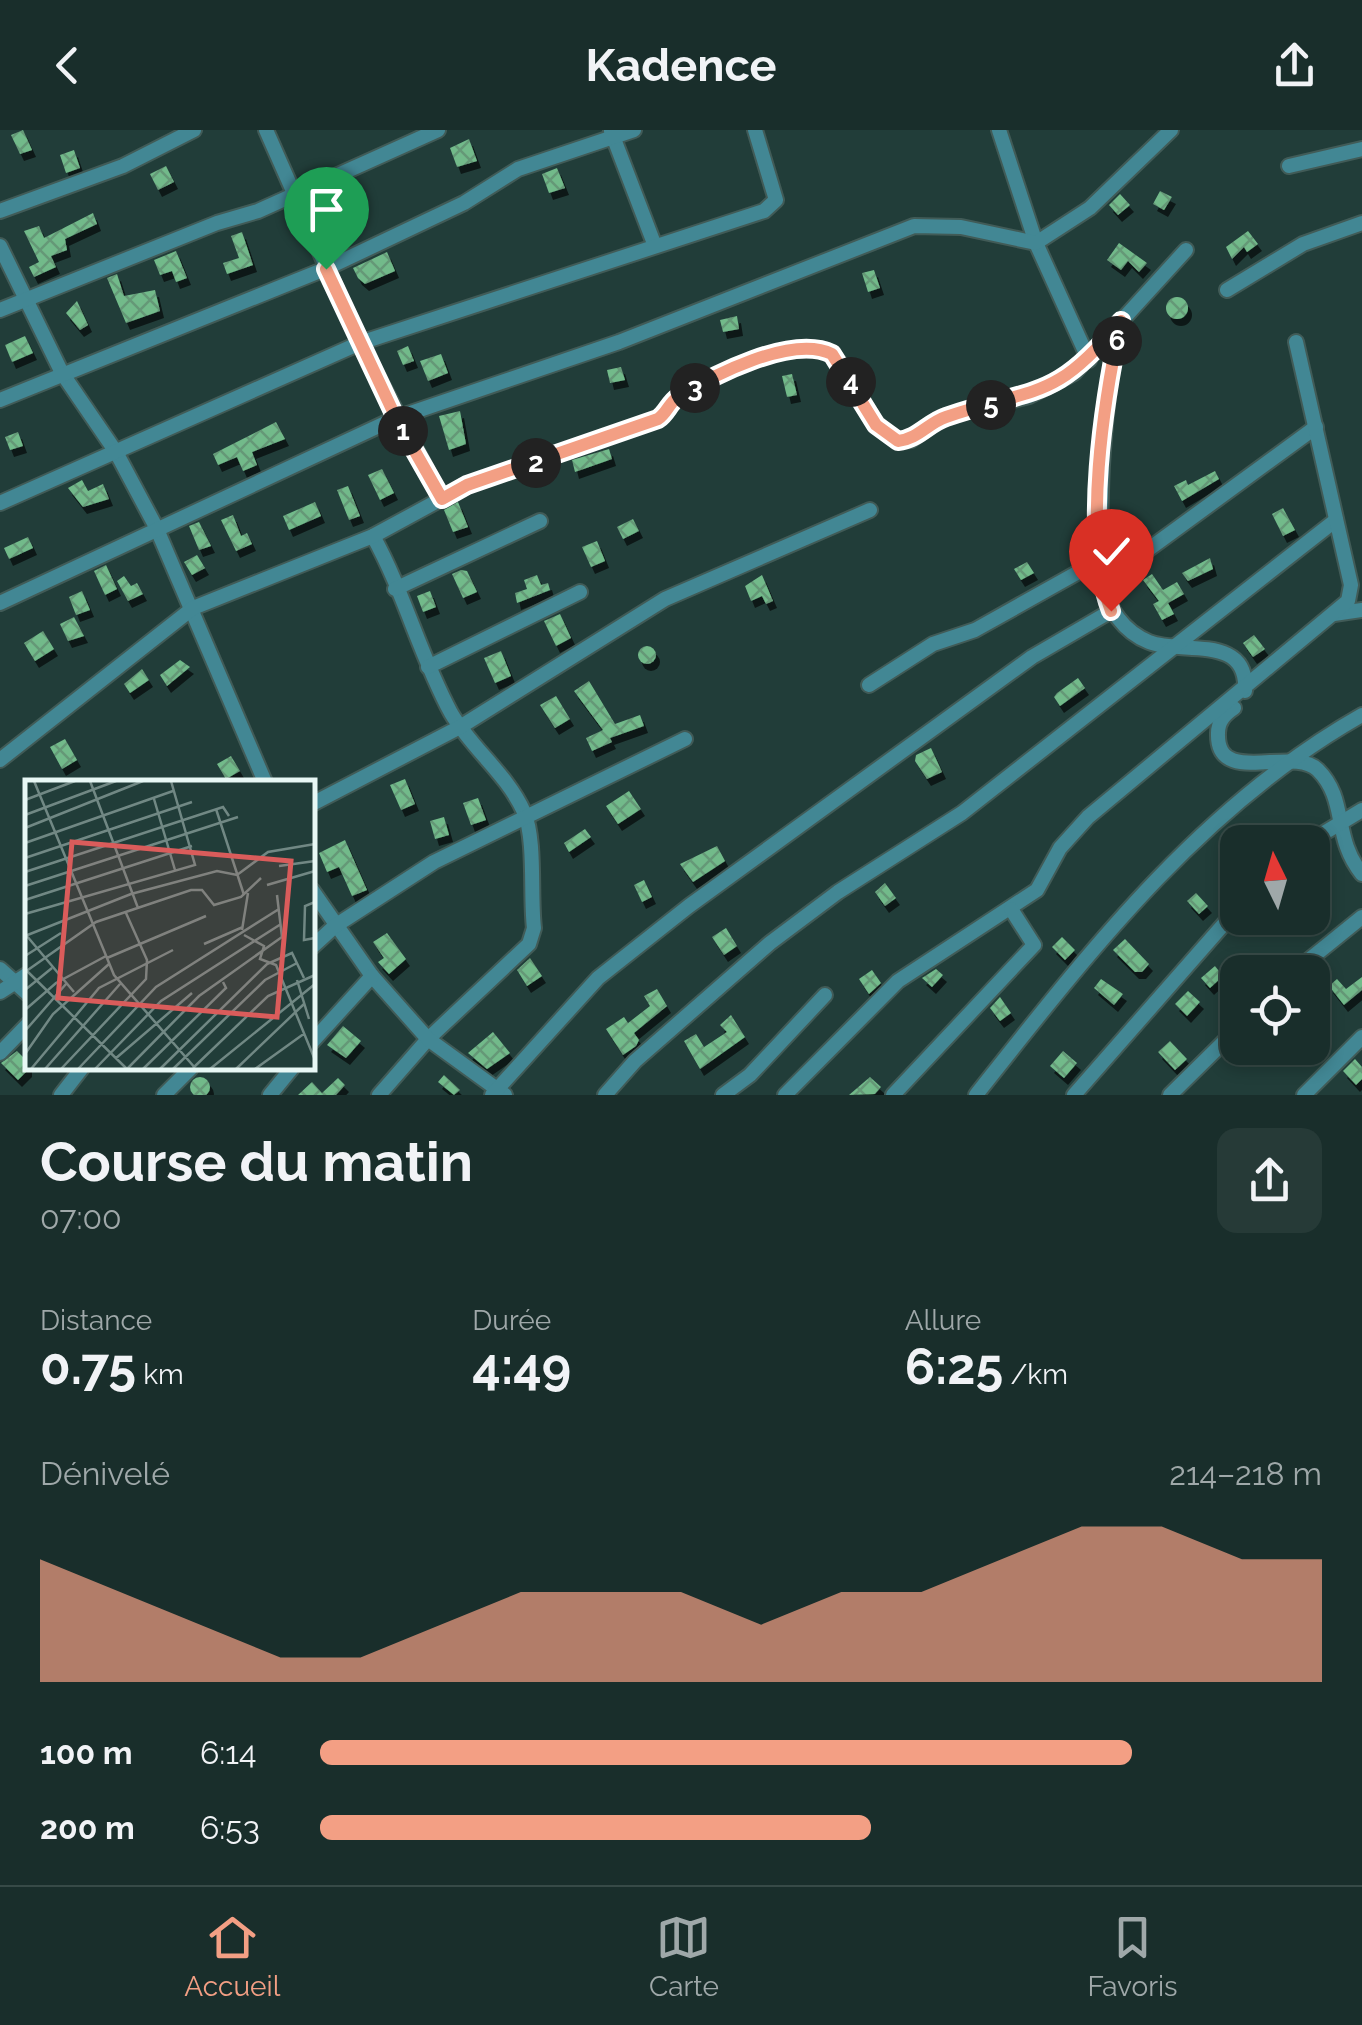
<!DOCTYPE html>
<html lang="fr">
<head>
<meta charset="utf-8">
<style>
	body { margin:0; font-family:Raleway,sans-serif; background:#263a37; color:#f1f3f6; height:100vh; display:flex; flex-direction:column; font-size:38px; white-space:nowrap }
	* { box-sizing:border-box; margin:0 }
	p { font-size:32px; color:#9fa8a9 }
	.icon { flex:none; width:55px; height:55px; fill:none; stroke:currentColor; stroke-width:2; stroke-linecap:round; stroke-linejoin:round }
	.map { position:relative; height:965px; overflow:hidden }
	.drawer { display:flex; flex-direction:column; background:#192e2b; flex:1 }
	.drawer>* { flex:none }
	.needle { width:65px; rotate:355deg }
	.fabs { position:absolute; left:1220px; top:695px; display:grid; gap:20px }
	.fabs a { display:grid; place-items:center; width:110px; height:110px; border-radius:20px; background:#192e2b; box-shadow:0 5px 15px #0003,0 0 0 2px #374a47; font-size:50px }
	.pin { position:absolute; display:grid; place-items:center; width:85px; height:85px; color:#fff; margin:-102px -42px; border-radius:50% 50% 50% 0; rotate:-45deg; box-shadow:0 0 10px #0007 }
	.pin .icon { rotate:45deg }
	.km { position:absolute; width:50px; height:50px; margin:-25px; border-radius:50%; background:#222; color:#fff; font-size:28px; line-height:50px; text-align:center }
	.round { display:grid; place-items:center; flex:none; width:105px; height:105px; border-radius:20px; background:#263a37 }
	.summary { display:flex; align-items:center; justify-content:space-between; height:170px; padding:0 40px }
	h1 { font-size:55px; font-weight:700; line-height:75px }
	.figures { display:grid; grid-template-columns:repeat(3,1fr); gap:15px; height:170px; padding:10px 40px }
	.figures div { display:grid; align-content:center }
	.figures b { font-size:50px; font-weight:700 }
	.figures small { font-size:28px; font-weight:400 }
	.figures p { font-size:28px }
	.chart { height:280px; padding:20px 40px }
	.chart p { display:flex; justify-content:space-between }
	.chart svg { width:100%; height:180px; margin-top:10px; fill:#f39f84; opacity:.7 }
	ul { padding:0 40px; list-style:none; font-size:32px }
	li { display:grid; grid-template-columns:160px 120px 1fr; align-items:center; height:75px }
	li i { height:25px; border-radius:12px; background:#f39f84 }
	header { display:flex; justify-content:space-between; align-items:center; height:130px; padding:0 40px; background:#192e2b; font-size:45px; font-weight:700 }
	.menu { display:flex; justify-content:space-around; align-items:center; height:140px; border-top:2px solid #374a47; background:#192e2b; font-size:28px; color:#9fa8a9 }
	.menu a { display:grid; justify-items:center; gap:5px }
	.menu .selected { color:#f39f84 }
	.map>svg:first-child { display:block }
</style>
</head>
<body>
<header><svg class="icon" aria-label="back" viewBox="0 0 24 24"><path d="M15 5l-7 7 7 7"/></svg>Kadence<svg class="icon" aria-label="share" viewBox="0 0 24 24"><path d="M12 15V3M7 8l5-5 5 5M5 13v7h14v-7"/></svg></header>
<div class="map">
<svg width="1362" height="965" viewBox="0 0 1362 965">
	<defs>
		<pattern id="building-cross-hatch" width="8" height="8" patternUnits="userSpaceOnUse" patternTransform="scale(2.5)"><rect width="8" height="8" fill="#72ba8a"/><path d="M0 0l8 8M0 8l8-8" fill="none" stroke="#659877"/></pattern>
		<filter id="shadow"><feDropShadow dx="4" dy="7" stdDeviation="0" flood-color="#0009"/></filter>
	</defs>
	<rect width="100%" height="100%" fill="#213d39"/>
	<g fill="url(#building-cross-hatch)" filter="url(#shadow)">
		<polygon points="23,0 32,20 20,24 11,5"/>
		<polygon points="469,9 477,31 457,37 450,18"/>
		<polygon points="74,20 80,38 66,43 60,25"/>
		<polygon points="166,36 174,52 158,60 150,44"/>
		<polygon points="557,38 565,58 549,63 542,44"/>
		<polygon points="1160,61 1172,67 1164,80 1153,74"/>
		<polygon points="1120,64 1130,75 1118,85 1109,75"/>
		<polygon points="93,83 97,94 65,109 67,120 51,126 56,137 34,147 29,137 39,132 24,101 39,96 44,108"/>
		<polygon points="1248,101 1258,114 1247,122 1244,117 1232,129 1226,117"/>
		<polygon points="242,102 253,135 227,144 223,133 239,128 231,106"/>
		<polygon points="1119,113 1147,133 1139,142 1128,131 1121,140 1107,130"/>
		<polygon points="176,121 187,148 176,152 172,141 160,145 154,130"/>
		<polygon points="387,122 395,141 365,154 358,148 353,138"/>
		<polygon points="874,140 880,158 868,162 862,143"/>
		<polygon points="117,144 124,166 155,160 160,181 126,193 107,148"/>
		<circle cx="1177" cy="178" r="11"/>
		<polygon points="77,171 88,195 80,200 66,183"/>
		<polygon points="737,186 739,199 723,202 720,190"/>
		<polygon points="25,206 33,223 12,232 5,215"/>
		<polygon points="408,216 414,231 403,235 397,221"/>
		<polygon points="441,224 448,243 428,251 420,231"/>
		<polygon points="621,237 625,250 610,253 607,240"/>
		<polygon points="792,244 797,265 787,267 782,246"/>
		<polygon points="460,281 466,314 449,320 439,286"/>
		<polygon points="276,292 285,309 252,322 257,335 243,341 237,327 218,335 213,324"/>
		<polygon points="18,302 23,316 10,320 5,307"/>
		<polygon points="609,319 612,329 575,342 572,330"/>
		<polygon points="382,339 394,363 380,370 368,345"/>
		<polygon points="1215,341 1219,349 1182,371 1174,356 1186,350 1188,355"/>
		<polygon points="82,350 88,361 103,354 109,369 83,377 68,358"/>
		<polygon points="348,356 360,386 349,390 337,360"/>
		<polygon points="315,372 321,386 289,400 283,386"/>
		<polygon points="458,372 468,397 453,402 444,380"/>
		<polygon points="1283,378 1295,400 1283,406 1272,384"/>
		<polygon points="233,385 241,406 247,403 252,414 236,421 221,390"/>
		<polygon points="633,389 639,401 623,409 617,397"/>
		<polygon points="199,392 211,416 199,420 189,396"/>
		<polygon points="28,407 33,418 9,429 4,418"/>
		<polygon points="597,411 605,431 591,437 582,417"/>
		<polygon points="197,425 205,438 192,445 184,432"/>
		<polygon points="1210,428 1213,439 1188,451 1182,443"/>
		<polygon points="1027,432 1034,443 1021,450 1014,439"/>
		<polygon points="106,435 117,459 105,465 94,441"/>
		<polygon points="461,440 467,441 477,462 463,468 452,444"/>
		<polygon points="1152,444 1163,460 1177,452 1184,464 1168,473 1174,484 1162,490 1153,474 1159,471 1143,450"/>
		<polygon points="537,445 541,455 548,453 550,460 517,473 515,463 527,459 524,450"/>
		<polygon points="762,445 773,471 766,474 762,466 751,471 745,456"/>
		<polygon points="124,446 131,456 137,453 143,464 128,471 117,451"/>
		<polygon points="82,461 90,480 76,485 69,467"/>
		<polygon points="430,461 436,477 423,482 417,466"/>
		<polygon points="560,484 571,508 556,516 544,491"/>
		<polygon points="74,487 84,506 68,511 60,494"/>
		<polygon points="43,501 54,519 35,531 24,513"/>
		<polygon points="1254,505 1265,519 1253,527 1243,513"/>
		<circle cx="647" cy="525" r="9"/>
		<polygon points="501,521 511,546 495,553 484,528"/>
		<polygon points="180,530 190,537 167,556 160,545"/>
		<polygon points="142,539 149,550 130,563 124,554"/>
		<polygon points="1078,548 1085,558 1060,576 1054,567 1057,563"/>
		<polygon points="589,551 615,594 640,585 644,596 610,608 612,612 592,621 586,608 603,600 574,561"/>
		<polygon points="556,566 570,589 555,598 540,575"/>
		<polygon points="65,609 77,630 62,639 50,617"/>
		<polygon points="931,618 942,642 927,649 915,631 916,625"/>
		<polygon points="231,626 240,641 226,649 217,634"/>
		<polygon points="405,649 415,674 401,680 390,655"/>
		<polygon points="629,661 641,679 618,694 606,676"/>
		<polygon points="478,668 486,690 471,695 463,673"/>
		<polygon points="444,687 449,705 435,709 430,691"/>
		<polygon points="585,699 591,707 569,722 564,713"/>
		<polygon points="345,710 367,760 352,766 339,737 327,742 319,723"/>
		<polygon points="717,716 725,731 693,752 680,734"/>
		<polygon points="644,750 652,767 642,772 634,755"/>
		<polygon points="885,753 896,768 885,776 875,762"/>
		<polygon points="1196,763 1208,776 1199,784 1187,771"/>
		<polygon points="726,798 737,816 724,825 712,807"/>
		<polygon points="387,803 406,829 389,844 378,832 384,828 373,812"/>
		<polygon points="1062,807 1075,820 1065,830 1052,817"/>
		<polygon points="1125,809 1149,834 1142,842 1135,842 1113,820"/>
		<polygon points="530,828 542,846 527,856 517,840"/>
		<polygon points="1215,836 1223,846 1210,858 1201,848"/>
		<polygon points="936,839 943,845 932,857 922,848"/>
		<polygon points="872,840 881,853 869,864 859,849"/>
		<polygon points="1362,847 1362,860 1344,875 1329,856 1337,849 1346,859"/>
		<polygon points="1101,849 1123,864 1114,875 1094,858"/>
		<polygon points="657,859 667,876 634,903 639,910 636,916 623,925 606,899 624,887 628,893 650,876 644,866"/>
		<polygon points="1188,861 1200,872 1187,886 1175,874"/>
		<polygon points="1000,867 1011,883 1000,891 990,878"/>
		<polygon points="731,885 745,907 700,939 684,911 696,904 704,917 727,902 720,895"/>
		<polygon points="343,896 361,911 346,928 327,915"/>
		<polygon points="493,902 510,923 487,939 468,923"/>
		<polygon points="1170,911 1187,929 1175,940 1158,922"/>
		<polygon points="17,921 28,932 28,940 18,950 1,933"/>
		<polygon points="1063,921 1077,933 1064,948 1050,936"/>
		<polygon points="1355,929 1362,937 1362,949 1356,955 1343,941"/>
		<polygon points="444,945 460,960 454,965 438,952"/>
		<polygon points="870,947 881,957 875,964 849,965"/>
		<circle cx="200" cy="957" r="10"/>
		<polygon points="338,948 345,955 336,965 298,965 312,952 322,963"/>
	</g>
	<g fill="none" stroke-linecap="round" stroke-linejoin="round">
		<defs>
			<g id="minor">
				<polyline points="266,0 360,213 442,369"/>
				<polyline points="999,0 1036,113 1089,230"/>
				<polyline points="611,1 655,116"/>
				<polyline points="1289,36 1362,19"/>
				<polyline points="0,81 123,36 194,0"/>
				<polyline points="0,116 62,243 116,322 156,397 265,652"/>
				<polyline points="1227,160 1303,114 1362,93"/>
				<polyline points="0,180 217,93 258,81 438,0"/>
				<polyline points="0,270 325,139 464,73 518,39 634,0"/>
				<polyline points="0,373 360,213 764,81 776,70 755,0"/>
				<path d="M373 406C404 462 420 526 451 583 472 619 507 644 524 682 536 710 530 766 534 798L529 814 428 909 379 965"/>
				<path d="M1101 454C1099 366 1101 282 1120 196"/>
				<polyline points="395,459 540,391"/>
				<polyline points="0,473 396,288 619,212 914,96 961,97 1036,113 1090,78 1171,0"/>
				<polyline points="1334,484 1362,480"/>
				<polyline points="428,537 580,462"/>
				<polyline points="869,555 933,514 975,500 1100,430"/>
				<path d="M1245 561C1249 503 1181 525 1149 512 1122 501 1110 479 1101 454L1316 297"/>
				<path d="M1234 578C1225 584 1218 591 1218 603 1216 658 1293 615 1318 640 1348 670 1332 707 1362 744"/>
				<path d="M0 630 193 478 373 406 467 355 658 289C667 284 669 273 678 267 721 241 774 214 825 220 859 241 861 293 898 311L911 310 943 287 1029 266 1074 243 1186 120"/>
				<polyline points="312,674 460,597 665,469 870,380"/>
				<polyline points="1309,712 1362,680"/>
				<polyline points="312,760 372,846 428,909 505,965"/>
				<polyline points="312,817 335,796 434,732 685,609"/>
				<polyline points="0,839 28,864"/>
				<polyline points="1294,842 1362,787"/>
				<polyline points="0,862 28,844"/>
				<polyline points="312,912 372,846"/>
				<polyline points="0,923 28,894"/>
				<polyline points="61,965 82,938"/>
				<polyline points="164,965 191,938"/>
				<polyline points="270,965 292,938"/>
				<polyline points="492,965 598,848 689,776 1032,527 1111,481"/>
				<polyline points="605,965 635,931 770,813 838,762 962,683 1336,390"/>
				<polyline points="723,965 750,945 825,865"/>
				<polyline points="785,965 898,851 1037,760 1060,718 1088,687 1348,471 1351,455 1296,212"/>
				<polyline points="893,965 1034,815 1011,779"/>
				<path d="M976 965C1089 822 1201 676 1362 585"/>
				<polyline points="1074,965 1238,778"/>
				<polyline points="1170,965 1238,898"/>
				<polyline points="1304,965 1362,907"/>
			</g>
		</defs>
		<use href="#minor" stroke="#415b57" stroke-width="18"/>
		<use href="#minor" stroke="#428794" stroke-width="14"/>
	</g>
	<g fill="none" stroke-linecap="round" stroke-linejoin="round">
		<defs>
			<path id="route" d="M326 139 396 288 442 369 467 355 658 289C667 283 669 273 678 267 712 246 792 204 832 224L876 295 898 311C918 309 928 293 946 287 1037 256 1054 272 1121 191 1104 269 1082 406 1111 481"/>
		</defs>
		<use href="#route" stroke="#fff" stroke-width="20"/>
		<use href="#route" stroke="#f39f84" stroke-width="12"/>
	</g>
	<g transform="translate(25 650)">
		<rect width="290" height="290" fill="#213d39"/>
		<path fill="none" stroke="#718884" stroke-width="2.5" d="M9 1 89 195 171 289M65 1 113 128M129 19 150 90M0 20 50 1M191 29 219 115M0 35 91 1M0 48 118 1M0 63 148 11M0 78 167 22M254 86 290 81M0 92 198 27 204 36M242 105 290 91M0 106 213 37M0 120 167 66M290 122 280 126 279 160 290 158M0 134 170 85 146 1M217 150 223 113M1 155 49 212M219 155 239 166 235 179 251 185 290 280M0 156 106 114 192 91 212 95 243 72 290 64M179 164 218 147M0 176 36 153M82 178 181 136M2 191 102 289M0 192 71 142 166 110H177L189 125 216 117 236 98M272 200 284 239M0 210 27 188M0 230 31 203 81 176M0 251 41 204M0 274 28 234 84 184M90 279 167 213M168 288 243 216 290 195M6 289 74 208 148 170M20 289 95 204M36 289 121 199 122 180 101 133M53 289 131 207 254 129M70 289 136 221 256 144M102 289 174 216 257 157 252 115M118 289 201 208 198 202M135 289 242 184 267 173 279 198M148 289 240 200 272 183M185 289 290 204M211 289 279 224M230 289 280 253"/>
		<path fill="#da5c5b" fill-opacity="0.15" stroke="#da5c5b" stroke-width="5" d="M47 62 266 81 252 237 33 218Z"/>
		<rect width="290" height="290" fill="none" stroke="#e8f8f5" stroke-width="5"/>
	</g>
</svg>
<div class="fabs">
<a><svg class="needle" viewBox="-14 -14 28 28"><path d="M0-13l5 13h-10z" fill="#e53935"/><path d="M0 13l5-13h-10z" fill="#9fa8a9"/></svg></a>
<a><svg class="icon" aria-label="locate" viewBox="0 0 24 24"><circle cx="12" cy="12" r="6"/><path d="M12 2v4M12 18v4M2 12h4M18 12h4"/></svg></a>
</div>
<div class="pin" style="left:326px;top:139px;background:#1e9e55"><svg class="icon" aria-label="arrive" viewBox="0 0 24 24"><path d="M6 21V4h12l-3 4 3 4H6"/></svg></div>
<div class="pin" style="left:1111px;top:481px;background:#d93025"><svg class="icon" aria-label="check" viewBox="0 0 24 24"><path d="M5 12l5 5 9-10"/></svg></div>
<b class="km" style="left:403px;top:301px">1</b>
<b class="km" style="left:536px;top:333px">2</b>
<b class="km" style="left:695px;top:258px">3</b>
<b class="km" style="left:851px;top:252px">4</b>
<b class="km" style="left:991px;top:275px">5</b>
<b class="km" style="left:1117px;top:211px">6</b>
</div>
<section class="drawer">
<div class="summary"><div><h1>Course du matin</h1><p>07:00</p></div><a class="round"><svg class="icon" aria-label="share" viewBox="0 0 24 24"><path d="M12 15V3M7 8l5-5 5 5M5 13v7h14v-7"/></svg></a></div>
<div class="figures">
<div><p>Distance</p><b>0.75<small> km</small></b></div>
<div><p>Durée</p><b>4:49</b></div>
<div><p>Allure</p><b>6:25<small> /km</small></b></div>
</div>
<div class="chart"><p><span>Dénivelé</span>214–218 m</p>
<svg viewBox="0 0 160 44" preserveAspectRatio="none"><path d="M0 44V14L10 22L20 30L30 38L40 38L50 30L60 22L70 22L80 22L90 30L100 22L110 22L120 14L130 6L140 6L150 14L160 14V44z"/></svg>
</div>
<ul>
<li><b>100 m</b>6:14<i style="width:81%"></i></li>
<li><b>200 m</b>6:53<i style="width:55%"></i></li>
</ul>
</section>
<nav class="menu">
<a class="selected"><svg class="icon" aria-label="home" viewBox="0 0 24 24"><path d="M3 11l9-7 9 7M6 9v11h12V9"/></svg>Accueil</a>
<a><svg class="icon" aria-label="map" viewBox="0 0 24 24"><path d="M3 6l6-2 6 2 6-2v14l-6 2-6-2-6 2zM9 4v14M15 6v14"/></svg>Carte</a>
<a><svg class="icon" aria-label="saved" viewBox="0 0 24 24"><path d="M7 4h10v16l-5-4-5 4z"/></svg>Favoris</a>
</nav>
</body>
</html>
